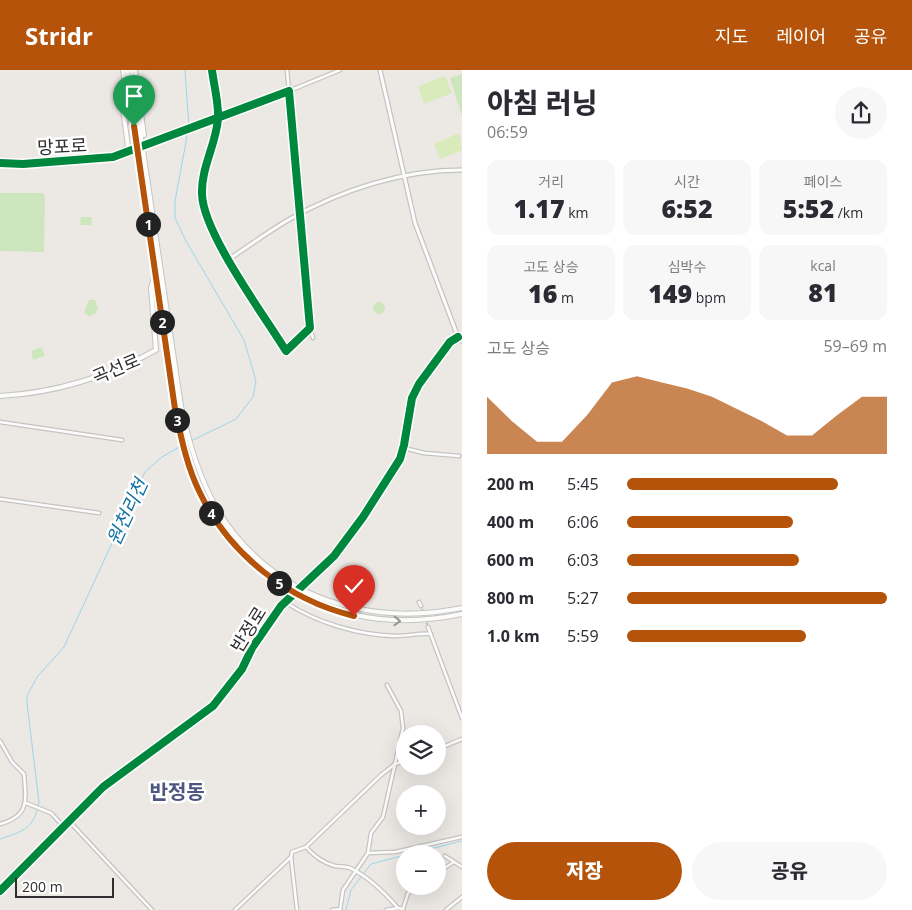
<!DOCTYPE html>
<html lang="ko">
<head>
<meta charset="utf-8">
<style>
	body { margin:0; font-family:"Open Sans","Noto Sans KR",sans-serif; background:#f7f7f7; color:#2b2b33; height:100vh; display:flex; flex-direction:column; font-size:19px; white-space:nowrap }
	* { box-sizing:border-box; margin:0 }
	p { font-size:16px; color:#7c7c81 }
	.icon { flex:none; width:28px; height:28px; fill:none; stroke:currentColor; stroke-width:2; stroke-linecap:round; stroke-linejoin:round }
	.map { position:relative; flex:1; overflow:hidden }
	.side { display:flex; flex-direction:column; background:#fff; width:450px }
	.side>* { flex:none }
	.buttons { position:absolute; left:396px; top:655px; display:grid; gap:10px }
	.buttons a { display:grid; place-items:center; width:50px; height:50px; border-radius:50%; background:#fff; box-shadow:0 5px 20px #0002; font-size:25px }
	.scale { position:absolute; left:15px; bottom:12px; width:99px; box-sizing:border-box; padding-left:5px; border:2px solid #2e2e2e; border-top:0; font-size:14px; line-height:18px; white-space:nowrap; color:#2e2e2e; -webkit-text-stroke:4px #fff; paint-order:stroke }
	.pin { position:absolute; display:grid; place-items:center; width:42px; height:42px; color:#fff; margin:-51px -21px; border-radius:50% 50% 50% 0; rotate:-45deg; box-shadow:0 0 5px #0007 }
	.pin .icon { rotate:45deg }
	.km { position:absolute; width:25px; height:25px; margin:-12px; border-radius:50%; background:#222; color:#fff; font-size:14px; line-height:25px; text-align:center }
	.round { display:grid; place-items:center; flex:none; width:52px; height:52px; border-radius:26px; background:#f7f7f7 }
	.summary { display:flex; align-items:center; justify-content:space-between; height:85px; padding:0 25px }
	h1 { font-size:28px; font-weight:800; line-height:38px }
	.metrics { display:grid; grid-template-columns:repeat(3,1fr); gap:8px; height:85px; padding:5px 25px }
	.metrics div { display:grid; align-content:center; border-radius:12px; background:#f7f7f7; text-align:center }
	.metrics b { font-size:25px; font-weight:800 }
	.metrics small { font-size:14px; font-weight:400 }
	.metrics p { font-size:14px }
	.chart { height:140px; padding:10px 25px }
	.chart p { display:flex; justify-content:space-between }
	.chart svg { width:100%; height:90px; margin-top:5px; fill:#b45309; opacity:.7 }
	.action { display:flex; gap:10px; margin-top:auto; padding:10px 25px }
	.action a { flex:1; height:58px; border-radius:30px; background:#b45309; color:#fff; font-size:20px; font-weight:800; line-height:58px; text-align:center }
	.action a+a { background:#f7f7f7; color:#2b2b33 }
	ul { padding:0 25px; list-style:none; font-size:16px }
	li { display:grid; grid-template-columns:80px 60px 1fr; align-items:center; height:38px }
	li i { height:12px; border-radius:6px; background:#b45309 }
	header { display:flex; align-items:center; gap:30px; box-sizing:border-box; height:70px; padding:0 25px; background:#b45309; color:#fff }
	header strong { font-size:24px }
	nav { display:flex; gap:28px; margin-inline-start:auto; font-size:18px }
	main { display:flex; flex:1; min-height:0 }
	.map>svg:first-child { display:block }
</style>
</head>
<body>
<header>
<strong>Stridr</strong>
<nav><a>지도</a><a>레이어</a><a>공유</a></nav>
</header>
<main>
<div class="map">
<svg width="462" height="840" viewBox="0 0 462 840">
	<rect width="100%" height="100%" fill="#ece8e4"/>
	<g fill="#cee6be">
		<polygon points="462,4 462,46 450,8"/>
		<polygon points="0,123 42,123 45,125 44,182 0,181"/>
		<polygon points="81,147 92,147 91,155 80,155"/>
		<polygon points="89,230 95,230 98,238 95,244 89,246 84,243"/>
		<circle cx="379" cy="238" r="6"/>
		<polygon points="42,277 45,286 33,290 31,281"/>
	</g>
	<g fill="#d9eabb">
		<polygon points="445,6 452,23 424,34 418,16"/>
		<polygon points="459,63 462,80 440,89 434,74"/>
	</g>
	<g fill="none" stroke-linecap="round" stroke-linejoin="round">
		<g stroke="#99d6ec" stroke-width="1">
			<polyline points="185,0 189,57"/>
			<polyline points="188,61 175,131 175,148 186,171 244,270 256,311 253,327 236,349 191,371"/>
			<path d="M0 769C24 761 34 759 39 732L27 633V626L37 607 64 577 145 402 162 387 181 376"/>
			<polyline points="410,784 462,771"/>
			<polyline points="346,840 351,820 371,794 405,785"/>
		</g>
		<polyline stroke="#c6c3c0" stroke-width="2.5" stroke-dasharray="2.5 1" stroke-linecap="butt" points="421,536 428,557"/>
		<polyline stroke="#c6c3c0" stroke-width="3" stroke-dasharray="3 1.5" stroke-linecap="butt" points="124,84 154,71"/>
		<defs>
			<g id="minor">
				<polyline points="287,0 289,21 340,0"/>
				<polyline points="229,189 286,281 310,258 300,143"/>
				<polyline points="310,258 313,268"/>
				<polyline points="0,352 122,370"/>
				<polyline points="404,378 424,383 459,386"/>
				<polyline points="0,429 99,443"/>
				<path d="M285 532C317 553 358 565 396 566 408 566 420 563 431 564"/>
				<polyline points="419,532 421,536"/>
				<polyline points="428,557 462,648"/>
				<path d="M0 671 12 692 24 704C26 730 30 746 0 754"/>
				<polyline points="438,679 462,669"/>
				<polyline points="26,733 51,743 63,756"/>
				<polyline points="69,751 152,840"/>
				<path d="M306 777C314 786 323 793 335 796 340 797 345 796 350 798 369 807 385 823 398 838L403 839"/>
				<polyline points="368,783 371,763 383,747 403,658 401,641 387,615"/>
				<polyline points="445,786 462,797"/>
				<polyline points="291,787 297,840"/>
				<polyline points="438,802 454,792"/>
				<polyline points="403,839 408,823 417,816"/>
				<polyline points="235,840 291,787 292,782 306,777 381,705 395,694 405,691"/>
				<polyline points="332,840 340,839"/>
				<polyline points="340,840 343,820 368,783 395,782 462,767"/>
				<polyline points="386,840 398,838"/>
				<polyline points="446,840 462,827"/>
			</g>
			<g id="tertiary">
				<path d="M212 0 218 49 204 107 202 123 204 142 229 189C249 176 269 161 290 149 341 120 402 100 462 100"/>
				<polyline points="380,0 415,153 458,267 462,271"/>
				<polyline points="154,71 289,21 300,143"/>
				<path d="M0 93C41 94 85 94 124 84"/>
				<polyline points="0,821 103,717 213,636 242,599 252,578 281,536 334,486 363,447 400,389 404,375 412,328 419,314 450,272 458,267"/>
			</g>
			<g id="secondary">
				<polyline points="123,0 133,64"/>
				<path d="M127 0C139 86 151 173 163 259 171 314 176 371 199 422 217 461 249 494 284 517"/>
				<path d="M131 0 181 336C197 412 222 470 289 512"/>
				<polyline points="135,0 144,65"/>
				<polyline points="113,87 128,77 123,39 124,20"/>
				<path d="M0 326C56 323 107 307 156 280L151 218 154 207"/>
				<path d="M305 521C356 545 407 549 462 538"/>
				<path d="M300 526C352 551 406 556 462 544"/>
			</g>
		</defs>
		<use href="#minor" stroke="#c5c4c5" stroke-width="5"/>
		<use href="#tertiary" stroke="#c5c4c5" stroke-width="5.5"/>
		<use href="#secondary" stroke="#c5c4c5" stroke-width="6"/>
		<use href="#minor" stroke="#fcfcfb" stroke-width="2.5"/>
		<use href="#tertiary" stroke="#fcfcfb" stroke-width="3"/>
		<use href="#secondary" stroke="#fcfcfb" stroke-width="4"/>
		<defs>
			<g id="secondary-bridge">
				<polyline points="289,512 305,521"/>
				<polyline points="284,517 300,526"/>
			</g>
		</defs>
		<use href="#secondary-bridge" stroke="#c5c4c5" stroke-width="6" stroke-linecap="butt"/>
		<use href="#secondary-bridge" stroke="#fcfcfb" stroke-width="4"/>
		<defs>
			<g id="cycleway">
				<path d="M0 93 23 94 113 87 289 21 310 258 286 281C264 245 203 163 202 124 201 98 216 74 218 49 219 34 214 16 212 0"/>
				<polyline points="0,821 103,717 213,636 242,599 252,578 281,536 334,486 363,447 400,389 404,375 412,328 419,314 450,272 458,267"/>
			</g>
		</defs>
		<use href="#cycleway" stroke="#fff" stroke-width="11"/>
		<use href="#cycleway" stroke="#00873e" stroke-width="8"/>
	</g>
	<defs><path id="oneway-chevron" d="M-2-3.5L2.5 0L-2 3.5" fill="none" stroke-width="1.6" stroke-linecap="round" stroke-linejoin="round" transform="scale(1.25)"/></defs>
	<use stroke="#959594" href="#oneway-chevron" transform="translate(397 551) rotate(2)"/>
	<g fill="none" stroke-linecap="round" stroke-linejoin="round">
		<defs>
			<path id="route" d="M134 56 175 339C181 367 187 397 200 423 230 485 288 530 354 546"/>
		</defs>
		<use href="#route" stroke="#fff" stroke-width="10"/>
		<use href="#route" stroke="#b45309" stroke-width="6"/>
	</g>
	<g text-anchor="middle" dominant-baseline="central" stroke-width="5" stroke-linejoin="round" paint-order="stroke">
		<g font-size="18" fill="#2e2e2e" stroke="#fff">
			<text transform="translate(62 76) rotate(-3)">망포로</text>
			<text transform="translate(116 298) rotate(-23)">곡선로</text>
			<text transform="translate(248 559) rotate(-58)">반정로</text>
		</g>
		<g font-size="19" font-style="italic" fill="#0d6fa3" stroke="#fff">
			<text transform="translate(127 442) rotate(-65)">원천리천</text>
		</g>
		<g font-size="20" font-weight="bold" fill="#4d5680" stroke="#fff">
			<text x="177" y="721">반정동</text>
		</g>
	</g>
</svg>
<div class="buttons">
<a><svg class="icon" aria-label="layers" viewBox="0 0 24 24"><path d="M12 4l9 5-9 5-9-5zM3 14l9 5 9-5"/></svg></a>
<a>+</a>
<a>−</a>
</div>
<div class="scale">200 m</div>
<div class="pin" style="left:134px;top:56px;background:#1e9e55"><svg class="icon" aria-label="arrive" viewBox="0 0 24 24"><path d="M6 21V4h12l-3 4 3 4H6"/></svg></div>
<div class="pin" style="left:354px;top:546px;background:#d93025"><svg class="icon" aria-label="check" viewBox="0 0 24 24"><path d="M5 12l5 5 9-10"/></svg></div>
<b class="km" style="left:148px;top:154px">1</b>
<b class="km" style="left:162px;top:252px">2</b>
<b class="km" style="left:177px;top:350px">3</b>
<b class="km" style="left:211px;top:443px">4</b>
<b class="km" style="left:279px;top:513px">5</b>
</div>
<section class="side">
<div class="summary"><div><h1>아침 러닝</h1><p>06:59</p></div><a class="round"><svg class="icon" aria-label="share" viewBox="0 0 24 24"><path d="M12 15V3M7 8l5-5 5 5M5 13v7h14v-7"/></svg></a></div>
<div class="metrics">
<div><p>거리</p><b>1.17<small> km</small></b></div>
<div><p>시간</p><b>6:52</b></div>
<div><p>페이스</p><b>5:52<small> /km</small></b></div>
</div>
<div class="metrics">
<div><p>고도 상승</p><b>16<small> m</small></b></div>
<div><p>심박수</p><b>149<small> bpm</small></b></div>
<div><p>kcal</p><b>81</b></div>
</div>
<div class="chart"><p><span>고도 상승</span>59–69 m</p>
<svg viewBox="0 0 160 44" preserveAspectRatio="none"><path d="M0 44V16L10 28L20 38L30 38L40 25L50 9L60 6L70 9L80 12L90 16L100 22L110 28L120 35L130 35L140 25L150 16L160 16V44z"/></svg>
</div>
<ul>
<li><b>200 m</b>5:45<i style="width:81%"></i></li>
<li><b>400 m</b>6:06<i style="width:64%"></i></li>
<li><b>600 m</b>6:03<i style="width:66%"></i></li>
<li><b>800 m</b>5:27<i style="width:100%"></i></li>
<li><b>1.0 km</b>5:59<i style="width:69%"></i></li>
</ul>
<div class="action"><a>저장</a><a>공유</a></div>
</section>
</main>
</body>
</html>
